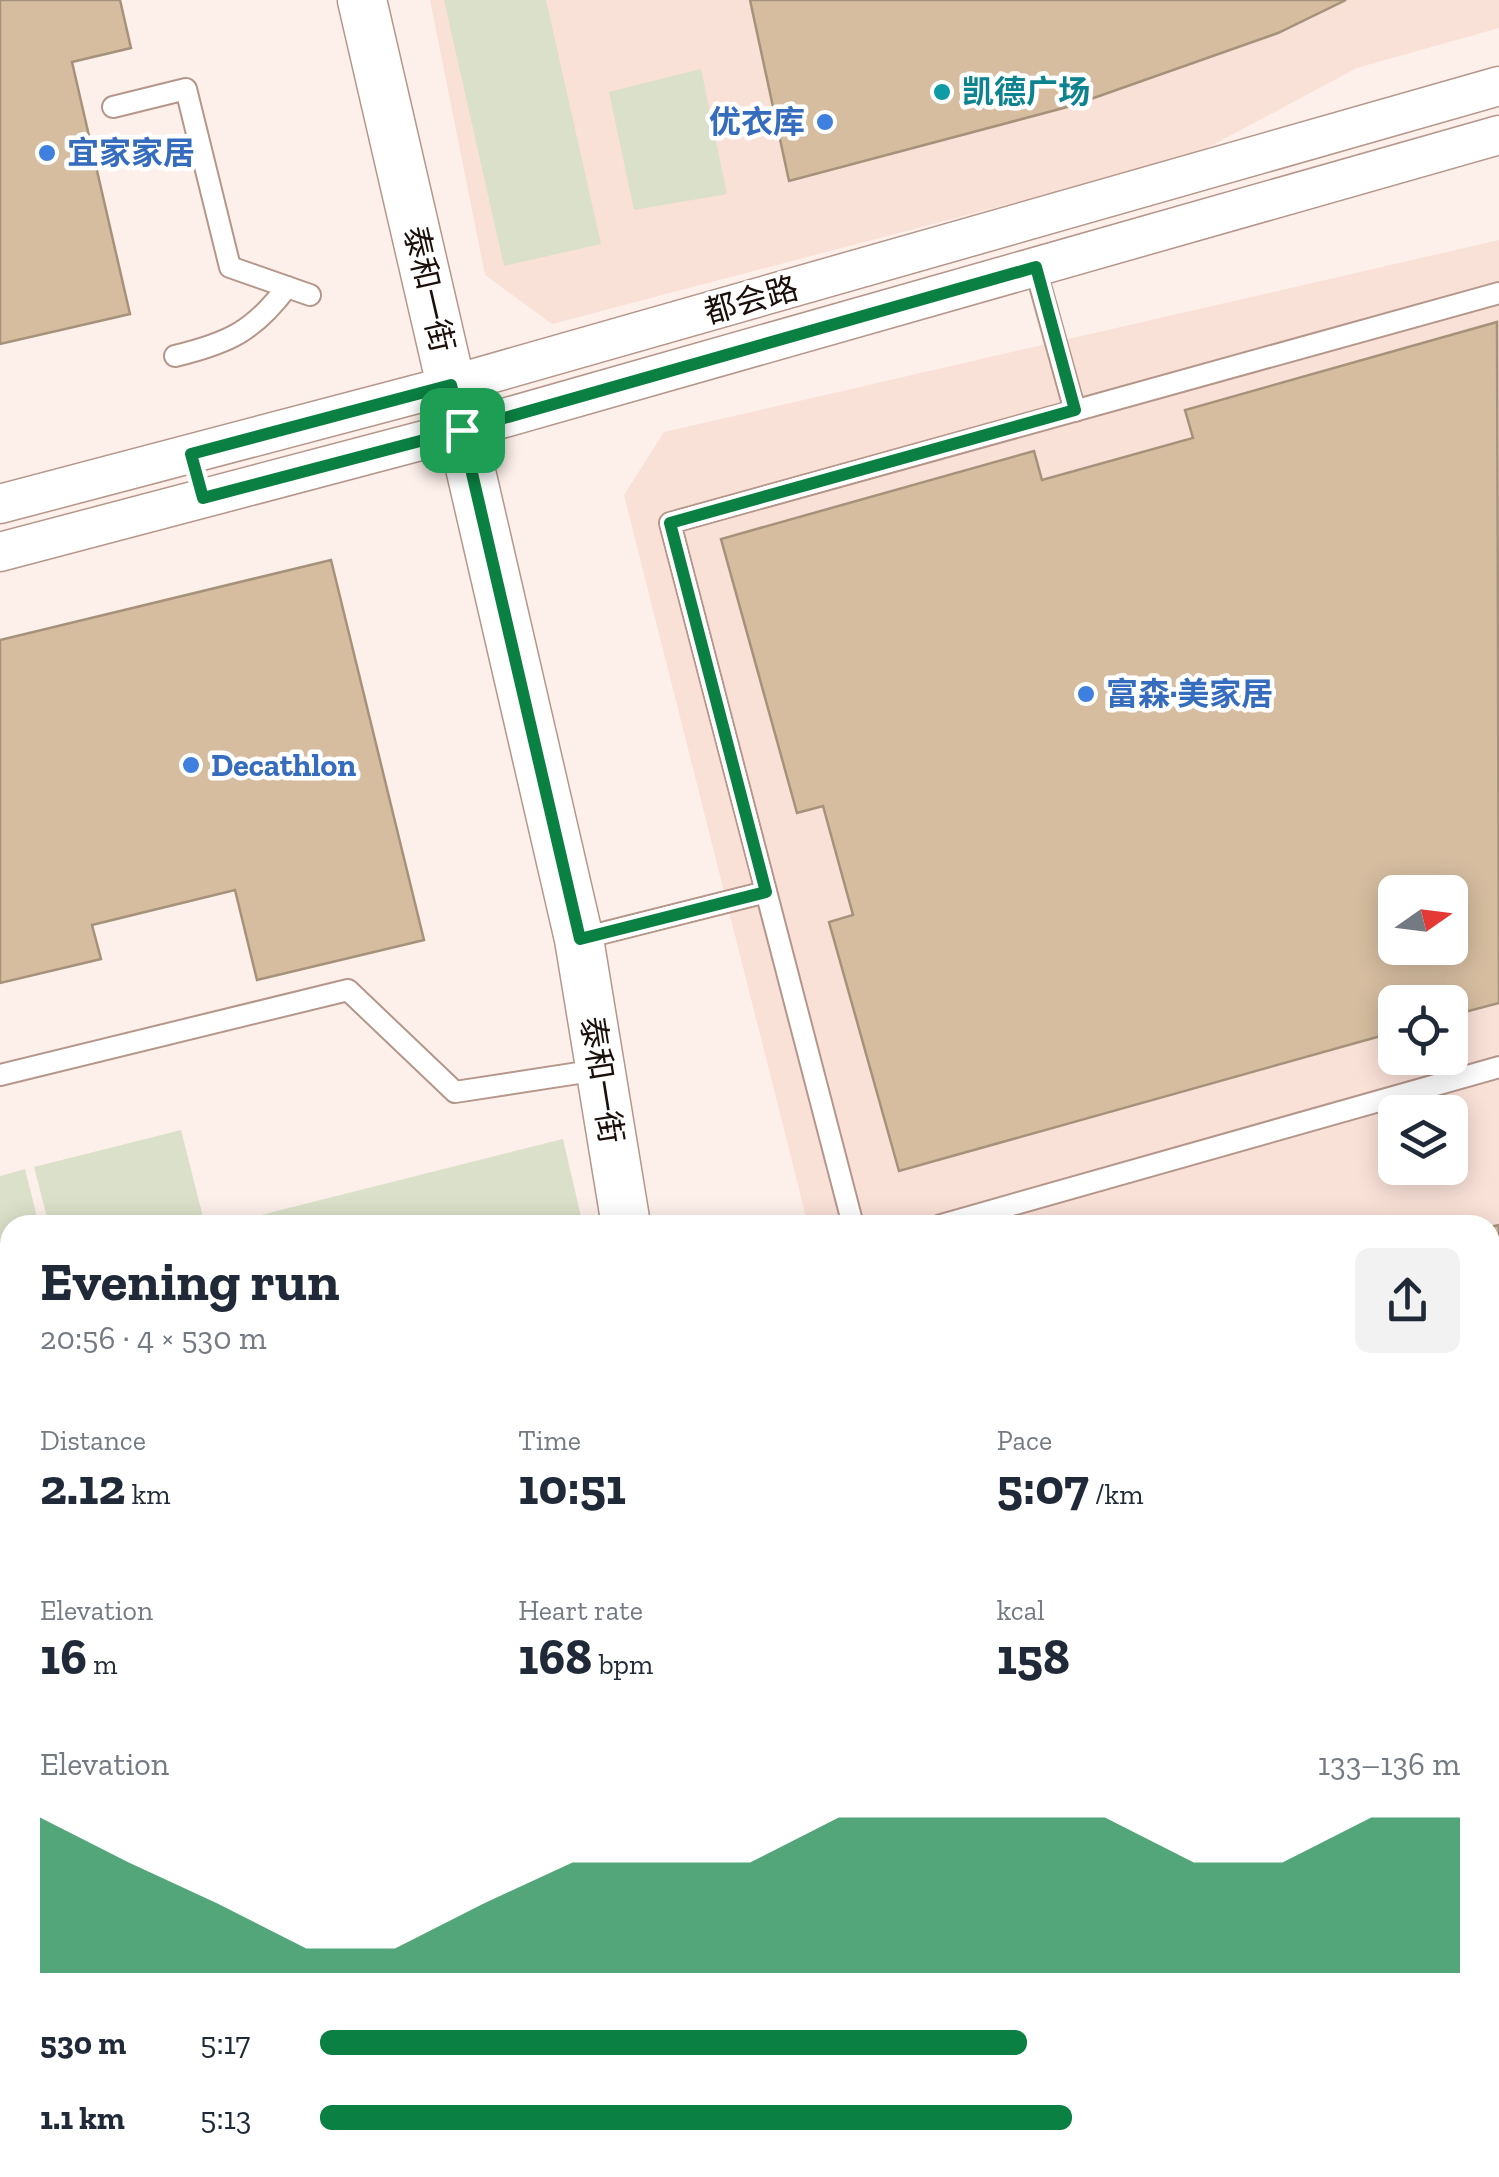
<!DOCTYPE html>
<html lang="en">
<head>
<meta charset="utf-8">
<style>
	body { margin:0; font-family:"Zilla Slab","Noto Sans SC",serif; background:#f2f2f3; color:#1f2937; height:100vh; display:flex; flex-direction:column; font-size:38px; white-space:nowrap }
	* { box-sizing:border-box; margin:0 }
	p { font-size:32px; color:#747a83 }
	.icon { flex:none; width:55px; height:55px; fill:none; stroke:currentColor; stroke-width:2; stroke-linecap:round; stroke-linejoin:round }
	.map { position:relative; flex:1; overflow:hidden }
	.drawer { position:absolute; left:0px; top:1215px; width:1500px; height:962px; display:flex; flex-direction:column; background:#fff; border-radius:30px 30px 0 0; box-shadow:0 5px 25px #0003 }
	.drawer>* { flex:none }
	.needle { width:65px; rotate:76deg }
	.buttons { position:absolute; left:1378px; top:875px; display:grid; gap:20px }
	.buttons a { display:grid; place-items:center; width:90px; height:90px; border-radius:15px; background:#fff; box-shadow:0 5px 25px #0003; font-size:50px }
	.pin { position:absolute; display:grid; place-items:center; width:85px; height:85px; color:#fff; margin:-42px; border-radius:20px; box-shadow:0 5px 15px #0006 }
	.round { display:grid; place-items:center; flex:none; width:105px; height:105px; border-radius:15px; background:#f2f2f3 }
	.head { display:flex; align-items:center; justify-content:space-between; height:170px; padding:0 40px }
	h1 { font-size:55px; font-weight:700; line-height:75px }
	.metrics { display:grid; grid-template-columns:repeat(3,1fr); gap:15px; height:170px; padding:10px 40px }
	.metrics div { display:grid; align-content:center }
	.metrics b { font-size:50px; font-weight:700 }
	.metrics small { font-size:28px; font-weight:400 }
	.metrics p { font-size:28px }
	.chart { height:280px; padding:20px 40px }
	.chart p { display:flex; justify-content:space-between }
	.chart svg { width:100%; height:180px; margin-top:10px; fill:#0b8043; opacity:.7 }
	ul { padding:0 40px; list-style:none; font-size:32px }
	li { display:grid; grid-template-columns:160px 120px 1fr; align-items:center; height:75px }
	li i { height:25px; border-radius:12px; background:#0b8043 }
	.map>svg:first-child { display:block }
</style>
</head>
<body>
<div class="map">
<svg width="1499" height="2177" viewBox="0 0 1499 2177">
	<rect width="100%" height="100%" fill="#fdf0ea"/>
	<g fill="#fae1d8" fill-rule="evenodd">
		<polygon points="430,0 1499,0 1499,28 1357,68 1192,156 552,324 485,275"/>
		<path d="M1499 240V1953L1490 1956V1225H808L624 495 664 432ZM1395 892H1450V948H1395ZM1395 1002H1450V1058H1395ZM1395 1112H1450V1168H1395Z"/>
	</g>
	<g fill="#dae0c9">
		<polygon points="444,0 546,0 601,244 504,266"/>
		<polygon points="701,69 727,194 634,210 609,92"/>
		<polygon points="181,1130 203,1217 172,1225 49,1225 34,1167"/>
		<polygon points="563,1139 583,1225 221,1225"/>
		<polygon points="25,1169 39,1225 10,1225 10,1266 0,1268 0,1176"/>
		<polygon points="10,1278 10,2168 797,2168 790,2177 0,2177 0,1281"/>
	</g>
	<g fill="#d6bda0" stroke="#a6927a" stroke-width="2.5" fill-rule="evenodd">
		<polygon points="0,0 120,0 131,48 72,62 130,314 0,344"/>
		<polygon points="750,0 1346,0 1278,33 1071,106 789,181"/>
		<path d="M1497 322 1499 1003 1450 1016V1002H1395V1032L899 1171 829 922 853 915 823 806 797 813 721 539 1034 451 1042 480 1193 438 1185 410ZM1395 892H1450V948H1395Z"/>
		<polygon points="331,560 424,940 257,980 235,890 92,925 101,959 0,983 0,640"/>
		<polygon points="1499,1225 1499,1727 1490,1728 1490,1227"/>
		<polygon points="1490,1793 1499,1827 1499,1898 1490,1900"/>
	</g>
	<g fill="none" stroke-linecap="round" stroke-linejoin="round">
		<defs>
			<g id="service">
				<polyline points="113,107 186,89 230,267 310,295"/>
				<polyline points="1035,267 1075,411"/>
				<path d="M175 356C229 343 254 331 287 287"/>
				<polyline points="579,939 766,892"/>
				<polyline points="0,1075 348,990 455,1092 598,1070"/>
				<polyline points="853,1225 670,523 1499,293"/>
				<polyline points="941,1225 1499,1067"/>
			</g>
			<g id="minor">
				<polyline points="0,504 451,385 1499,86"/>
				<polyline points="0,552 462,430 1499,135"/>
			</g>
			<g id="tertiary">
				<polyline points="362,0 579,939 626,1225"/>
				<polyline points="1490,2087 1499,2085"/>
				<polyline points="833,2168 835,2177"/>
				<polyline points="1167,2177 1201,2168"/>
			</g>
			<g id="trunk">
				<polyline points="0,2074 10,2081"/>
				<polyline points="134,2168 147,2177"/>
			</g>
		</defs>
		<use href="#service" stroke="#b5968b" stroke-width="24"/>
		<use href="#minor" stroke="#b5968b" stroke-width="41"/>
		<use href="#tertiary" stroke="#b5968b" stroke-width="51"/>
		<use href="#trunk" stroke="#b5968b" stroke-width="59"/>
		<use href="#service" stroke="#fff" stroke-width="20"/>
		<use href="#minor" stroke="#fff" stroke-width="38"/>
		<use href="#tertiary" stroke="#fff" stroke-width="48"/>
		<use href="#trunk" stroke="#fff" stroke-width="55"/>
	</g>
	<g fill="none" stroke-linecap="round" stroke-linejoin="round">
		<defs>
			<polyline id="route" points="462,430 203,498 191,454 451,385 462,430 580,939 766,892 670,523 1075,410 1036,267 462,430"/>
		</defs>
		<use href="#route" stroke="#fff" stroke-width="20"/>
		<use href="#route" stroke="#0b8043" stroke-width="12"/>
	</g>
	<circle fill="#0f9aa8" stroke="#fff" stroke-width="4" cx="942" cy="92" r="10"/>
	<g fill="#3f7fe0" stroke="#fff" stroke-width="4">
		<circle cx="825" cy="122" r="10"/>
		<circle cx="47" cy="153" r="10"/>
		<circle cx="1086" cy="694" r="10"/>
		<circle cx="191" cy="765" r="10"/>
	</g>
	<g text-anchor="middle" dominant-baseline="central" stroke-width="9" stroke-linejoin="round" paint-order="stroke">
		<g font-size="32" font-weight="bold" fill="#0d838f" stroke="#fff" text-anchor="start">
			<text x="962" y="92">凯德广场</text>
		</g>
		<g font-size="32" font-weight="bold" fill="#366cbe" stroke="#fff" text-anchor="start">
			<text x="805" y="122" text-anchor="end">优衣库</text>
			<text x="67" y="153">宜家家居</text>
			<text x="1106" y="694">富森·美家居</text>
			<text x="211" y="765">Decathlon</text>
		</g>
		<g font-size="32" fill="#1a0f0a" stroke="#fff">
			<text transform="translate(429 289) rotate(77)">泰和一街</text>
			<text transform="translate(751 300) rotate(-16)">都会路</text>
			<text transform="translate(602 1080) rotate(81)">泰和一街</text>
		</g>
	</g>
</svg>
<div class="buttons">
<a><svg class="needle" viewBox="-14 -14 28 28"><path d="M0-13l5 13h-10z" fill="#e53935"/><path d="M0 13l5-13h-10z" fill="#747a83"/></svg></a>
<a><svg class="icon" aria-label="locate" viewBox="0 0 24 24"><circle cx="12" cy="12" r="6"/><path d="M12 2v4M12 18v4M2 12h4M18 12h4"/></svg></a>
<a><svg class="icon" aria-label="layers" viewBox="0 0 24 24"><path d="M12 4l9 5-9 5-9-5zM3 14l9 5 9-5"/></svg></a>
</div>
<div class="pin" style="left:462px;top:430px;background:#1e9e55"><svg class="icon" aria-label="arrive" viewBox="0 0 24 24"><path d="M6 21V4h12l-3 4 3 4H6"/></svg></div>
<section class="drawer">
<div class="head"><div><h1>Evening run</h1><p>20:56 · 4 × 530 m</p></div><a class="round"><svg class="icon" aria-label="share" viewBox="0 0 24 24"><path d="M12 15V3M7 8l5-5 5 5M5 13v7h14v-7"/></svg></a></div>
<div class="metrics">
<div><p>Distance</p><b>2.12<small> km</small></b></div>
<div><p>Time</p><b>10:51</b></div>
<div><p>Pace</p><b>5:07<small> /km</small></b></div>
</div>
<div class="metrics">
<div><p>Elevation</p><b>16<small> m</small></b></div>
<div><p>Heart rate</p><b>168<small> bpm</small></b></div>
<div><p>kcal</p><b>158</b></div>
</div>
<div class="chart"><p><span>Elevation</span>133–136 m</p>
<svg viewBox="0 0 160 44" preserveAspectRatio="none"><path d="M0 44V6L10 17L20 27L30 38L40 38L50 27L60 17L70 17L80 17L90 6L100 6L110 6L120 6L130 17L140 17L150 6L160 6V44z"/></svg>
</div>
<ul>
<li><b>530 m</b>5:17<i style="width:62%"></i></li>
<li><b>1.1 km</b>5:13<i style="width:66%"></i></li>
</ul>
</section>
</div>
</body>
</html>
